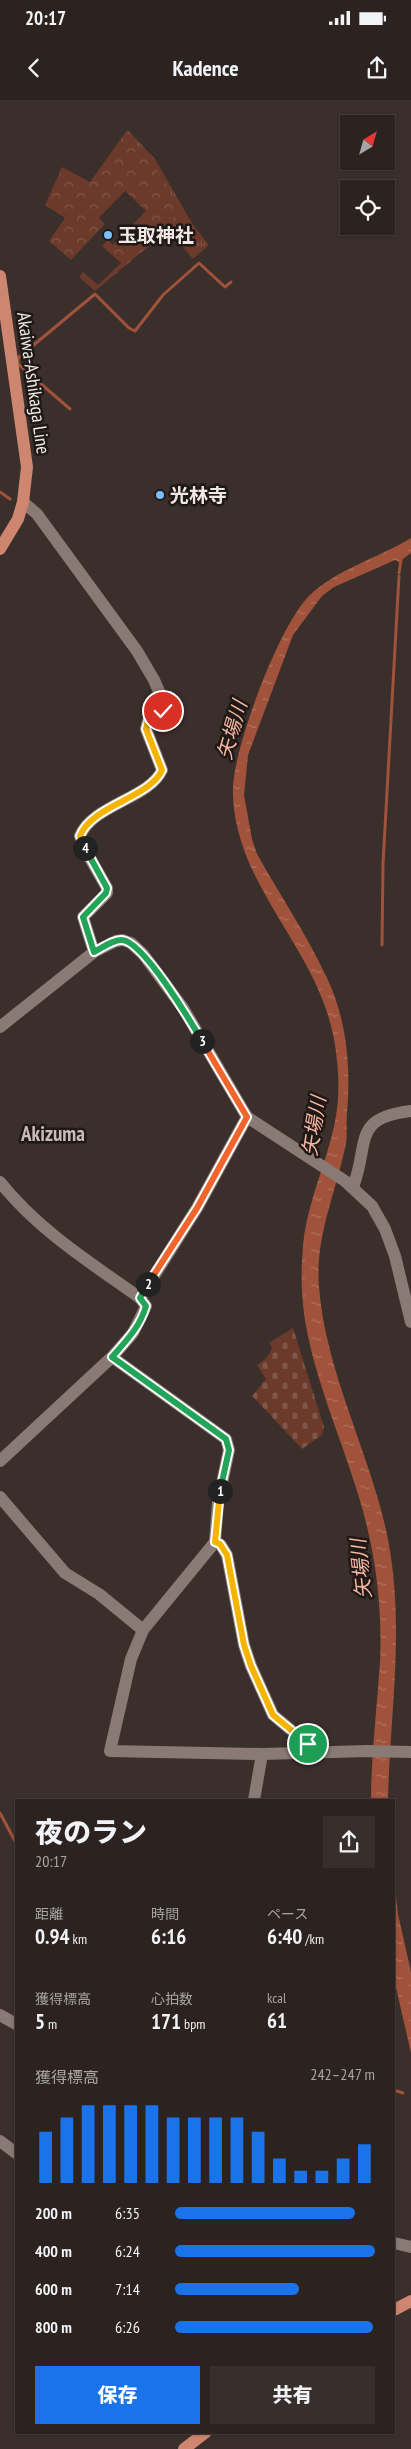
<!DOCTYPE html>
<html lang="ja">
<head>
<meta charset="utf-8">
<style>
	body { margin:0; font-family:"PT Sans Narrow","Noto Sans JP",sans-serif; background:#382f2d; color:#f1f3f6; height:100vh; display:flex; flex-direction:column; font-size:19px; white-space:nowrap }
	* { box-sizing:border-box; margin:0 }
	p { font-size:16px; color:#a6a4a5 }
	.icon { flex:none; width:28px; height:28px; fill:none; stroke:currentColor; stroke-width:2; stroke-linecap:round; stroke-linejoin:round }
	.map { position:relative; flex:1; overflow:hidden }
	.panel { position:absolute; left:15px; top:1699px; width:380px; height:635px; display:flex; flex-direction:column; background:#2c2320; border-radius:0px; box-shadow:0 1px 4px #0004,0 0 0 1px #48403e }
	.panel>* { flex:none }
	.needle { width:32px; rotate:37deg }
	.fabs { position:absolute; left:340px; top:15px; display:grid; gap:10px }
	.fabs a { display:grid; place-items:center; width:55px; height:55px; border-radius:0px; background:#2c2320; box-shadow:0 1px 4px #0004,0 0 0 1px #48403e; font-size:25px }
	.pin { position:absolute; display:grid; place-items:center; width:42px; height:42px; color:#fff; margin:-21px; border:2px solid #fff; border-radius:50%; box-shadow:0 1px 5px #0007 }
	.km { position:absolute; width:25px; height:25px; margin:-12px; border-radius:50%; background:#222; color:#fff; font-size:14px; line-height:25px; text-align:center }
	.round { display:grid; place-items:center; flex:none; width:52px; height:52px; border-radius:0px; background:#382f2d }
	.overview { display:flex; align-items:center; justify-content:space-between; height:85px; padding:0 20px }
	h1 { font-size:28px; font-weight:800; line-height:38px }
	.metrics { display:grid; grid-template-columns:repeat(3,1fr); gap:8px; height:85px; padding:5px 20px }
	.metrics div { display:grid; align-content:center }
	.metrics b { font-size:21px; font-weight:800 }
	.metrics small { font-size:14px; font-weight:400 }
	.metrics p { font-size:14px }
	.chart { height:140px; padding:10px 20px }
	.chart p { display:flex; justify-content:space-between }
	.chart svg { width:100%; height:90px; margin-top:5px; stroke:#1a73e8; stroke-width:6 }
	.action { display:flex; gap:10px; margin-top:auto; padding:10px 20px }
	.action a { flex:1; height:58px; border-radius:0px; background:#1a73e8; color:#fff; font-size:20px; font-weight:800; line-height:58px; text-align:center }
	.action a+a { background:#382f2d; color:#f1f3f6 }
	ul { padding:0 20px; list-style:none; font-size:16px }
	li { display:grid; grid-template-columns:80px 60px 1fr; align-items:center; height:38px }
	li i { height:12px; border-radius:6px; background:#1a73e8 }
	.status { display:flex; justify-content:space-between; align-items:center; height:35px; padding:0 25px; background:#2c2320; direction:ltr }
	.status svg { height:14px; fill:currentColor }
	header { display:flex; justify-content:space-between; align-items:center; height:65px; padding:0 20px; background:#2c2320; font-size:22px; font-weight:800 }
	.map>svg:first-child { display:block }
</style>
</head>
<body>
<div class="status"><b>20:17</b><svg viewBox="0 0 49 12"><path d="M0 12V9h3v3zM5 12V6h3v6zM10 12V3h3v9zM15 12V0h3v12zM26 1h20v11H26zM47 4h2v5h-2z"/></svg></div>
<header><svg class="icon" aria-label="back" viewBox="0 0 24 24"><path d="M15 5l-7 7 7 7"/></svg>Kadence<svg class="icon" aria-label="share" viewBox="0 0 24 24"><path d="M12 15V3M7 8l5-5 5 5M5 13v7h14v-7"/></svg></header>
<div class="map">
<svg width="411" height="2349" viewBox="0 0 411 2349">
	<defs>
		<pattern id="grass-tufts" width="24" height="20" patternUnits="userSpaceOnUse" patternTransform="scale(1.25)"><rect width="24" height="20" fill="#6b3a2b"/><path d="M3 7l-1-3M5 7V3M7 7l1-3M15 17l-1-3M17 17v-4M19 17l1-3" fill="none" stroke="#81564a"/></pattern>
		<pattern id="forest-crowns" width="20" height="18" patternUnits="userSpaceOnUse" patternTransform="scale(1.25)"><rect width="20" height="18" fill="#6b3a2b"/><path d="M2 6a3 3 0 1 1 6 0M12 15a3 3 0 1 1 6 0" fill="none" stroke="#81564a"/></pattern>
		<pattern id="cemetery-stones" width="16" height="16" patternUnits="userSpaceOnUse" patternTransform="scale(1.25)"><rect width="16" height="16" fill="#6b3a2b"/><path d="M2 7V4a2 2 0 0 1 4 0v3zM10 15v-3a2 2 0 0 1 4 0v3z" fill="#81564a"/></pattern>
		<pattern id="water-ripples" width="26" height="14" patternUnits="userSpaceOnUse" patternTransform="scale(1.25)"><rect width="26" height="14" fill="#a0523a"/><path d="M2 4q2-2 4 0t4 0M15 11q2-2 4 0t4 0" fill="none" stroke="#b27360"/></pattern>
	</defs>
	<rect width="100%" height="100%" fill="#3b2f2b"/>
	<polygon fill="url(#grass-tufts)" points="128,30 155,59 193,125 209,145 193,159 169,130 173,126 150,64 123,36"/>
	<path fill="url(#forest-crowns)" d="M123 36C142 53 167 76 173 102 175 109 173 119 173 126L95 191 79 177 83 172 98 185 121 163 102 146 108 140 113 145 146 111 125 91 99 118 105 124 71 160 49 141 65 118 45 105 62 67 90 82Z"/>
	<path fill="url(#cemetery-stones)" d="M293 1228 324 1327 322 1335 302 1349 252 1296 266 1279 257 1265C265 1260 269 1256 272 1248L269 1243Z"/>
	<g fill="url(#water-ripples)">
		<path d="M411 438V453L399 462 395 460 334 487 322 496 293 535 248 655 244 695 252 739 257 754C280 795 307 835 327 878 347 920 351 968 347 1013 346 1025 348 1037 345 1048 335 1095 315 1138 319 1187 326 1275 371 1354 388 1439 405 1529 390 1610 388 1700H371C371 1654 377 1608 380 1562 382 1519 378 1474 368 1431 351 1354 306 1271 302 1192 301 1174 302 1154 304 1137 310 1095 329 1057 336 1016 339 998 339 979 337 961 330 881 283 836 251 767 240 743 232 714 233 687 235 644 279 526 309 496 337 469 378 458 411 438Z"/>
		<polygon points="394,1777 398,1814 411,1872 411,1953 394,1879"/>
	</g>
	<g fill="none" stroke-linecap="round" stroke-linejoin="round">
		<g stroke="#a0523a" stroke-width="3">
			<polyline points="70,309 18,264 18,258 95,194 129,228 135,231 163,195 199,163 225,187 231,182"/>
			<polyline points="0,392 10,399"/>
			<polyline points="399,473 401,460"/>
			<polyline points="382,845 383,764 399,476"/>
			<polyline points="0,1713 16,1743"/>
			<polyline points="394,1990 403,1993"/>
		</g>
		<g stroke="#897a75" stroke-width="12">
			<path d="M23 402 37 414 137 551 154 580 165 605 163 611 148 621 146 629 162 670C150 698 92 705 80 736L87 753 107 788V793L83 817 94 852"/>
			<polyline points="0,927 94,852 116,841 123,840 131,843 143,854 183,908 247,1017 345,1081 372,1106 385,1129 395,1156 411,1222"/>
			<path d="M0 1082C38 1130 91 1163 140 1198L146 1206 133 1233 112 1257 0 1361"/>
			<path d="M353 1087C370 1043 351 1018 411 1011"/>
			<polyline points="140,1198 197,1108 247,1017"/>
			<polyline points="112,1257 226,1339 229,1350 218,1402 215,1442 143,1530 131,1559 110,1651 262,1654 367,1651 411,1652"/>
			<polyline points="0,1397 65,1473 99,1494 143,1530"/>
			<polyline points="215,1442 221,1445 227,1455 244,1545 251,1566 273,1615 308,1644 313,1652"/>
			<polyline points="254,1700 262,1654"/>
			<polyline points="0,1915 16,1924"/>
			<polyline points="0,2041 16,2053"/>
			<polyline points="394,2143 411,2147"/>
		</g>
		<g stroke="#ce8670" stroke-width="12">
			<polyline points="0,176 27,367 23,402 18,419 0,449"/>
			<polyline points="394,2210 411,2201"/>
			<polyline points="184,2349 206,2332"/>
		</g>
	</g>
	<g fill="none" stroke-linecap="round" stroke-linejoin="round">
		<defs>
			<polyline id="split-1" points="220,1391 215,1442 220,1444 227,1455 244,1545 251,1566 273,1615 308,1644"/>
			<path id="split-2" d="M148 1184 140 1198 146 1206C140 1227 126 1241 112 1257L226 1339 229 1350 220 1391"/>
			<polyline id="split-3" points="148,1184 197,1108 247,1017 202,941"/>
			<path id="split-4" d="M85 748 107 788 106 793 83 817 94 852C102 848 114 839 122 840 143 841 191 922 202 941"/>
			<path id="split-5" d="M85 748 80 736C92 705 150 698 162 670L146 629 148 621 163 611"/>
		</defs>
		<use href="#split-1" stroke="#fff" stroke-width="10"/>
		<use href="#split-2" stroke="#fff" stroke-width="10"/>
		<use href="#split-3" stroke="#fff" stroke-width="10"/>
		<use href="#split-4" stroke="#fff" stroke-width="10"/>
		<use href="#split-5" stroke="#fff" stroke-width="10"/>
		<use href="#split-1" stroke="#f5b400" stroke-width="6"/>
		<use href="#split-2" stroke="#22a559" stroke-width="6"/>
		<use href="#split-3" stroke="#f0652b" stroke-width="6"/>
		<use href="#split-4" stroke="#22a559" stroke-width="6"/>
		<use href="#split-5" stroke="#f5b400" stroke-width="6"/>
	</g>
	<g fill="#7dbef9" stroke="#1e1816" stroke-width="2">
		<circle cx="108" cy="135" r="5"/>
		<circle cx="160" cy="395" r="5"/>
	</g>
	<g text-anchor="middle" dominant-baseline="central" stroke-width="5" stroke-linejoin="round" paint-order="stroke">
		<g font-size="19" font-weight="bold" fill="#f1e8e5" stroke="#1e1816" text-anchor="start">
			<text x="118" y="135">玉取神社</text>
			<text x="170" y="395">光林寺</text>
		</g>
		<g font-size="19" fill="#f1e8e5" stroke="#1e1816">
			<text transform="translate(34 283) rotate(82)">Akaiwa-Ashikaga Line</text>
		</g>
		<g font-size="20" font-style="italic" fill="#f8b5a0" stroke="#1e1816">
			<text transform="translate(232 630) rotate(-74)">矢場川</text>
			<text transform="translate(314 1026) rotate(-81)">矢場川</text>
			<text transform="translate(361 1469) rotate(-96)">矢場川</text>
		</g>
		<g font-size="21" font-weight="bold" fill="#cbbbb6" stroke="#1e1816">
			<text x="53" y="1033">Akizuma</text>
		</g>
	</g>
</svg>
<div class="fabs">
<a><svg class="needle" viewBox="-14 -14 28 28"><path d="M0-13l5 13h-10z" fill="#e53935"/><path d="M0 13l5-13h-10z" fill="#a6a4a5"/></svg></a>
<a><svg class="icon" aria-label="locate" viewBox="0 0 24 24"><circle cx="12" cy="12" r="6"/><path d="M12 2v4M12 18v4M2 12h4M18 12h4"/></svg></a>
</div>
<div class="pin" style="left:308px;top:1644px;background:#1e9e55"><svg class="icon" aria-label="arrive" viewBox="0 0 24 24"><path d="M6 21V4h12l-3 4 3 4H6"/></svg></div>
<div class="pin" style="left:163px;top:611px;background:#d93025"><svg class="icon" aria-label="check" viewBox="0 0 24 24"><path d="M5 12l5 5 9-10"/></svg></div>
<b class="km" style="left:220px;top:1391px">1</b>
<b class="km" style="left:148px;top:1184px">2</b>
<b class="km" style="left:202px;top:941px">3</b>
<b class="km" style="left:85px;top:748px">4</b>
<section class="panel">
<div class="overview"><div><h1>夜のラン</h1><p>20:17</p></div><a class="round"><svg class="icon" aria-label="share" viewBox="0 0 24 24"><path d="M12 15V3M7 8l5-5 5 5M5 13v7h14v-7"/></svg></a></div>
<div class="metrics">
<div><p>距離</p><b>0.94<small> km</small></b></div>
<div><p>時間</p><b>6:16</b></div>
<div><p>ペース</p><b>6:40<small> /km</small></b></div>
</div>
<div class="metrics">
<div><p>獲得標高</p><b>5<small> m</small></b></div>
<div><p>心拍数</p><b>171<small> bpm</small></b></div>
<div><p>kcal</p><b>61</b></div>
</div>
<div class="chart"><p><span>獲得標高</span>242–247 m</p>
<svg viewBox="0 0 160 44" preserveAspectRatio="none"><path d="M5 44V19M15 44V12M25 44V6M35 44V6M45 44V6M55 44V6M65 44V12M75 44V12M85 44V12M95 44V12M105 44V19M115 44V32M125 44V38M135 44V38M145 44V32M155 44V25"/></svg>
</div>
<ul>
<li><b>200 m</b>6:35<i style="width:90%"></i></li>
<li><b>400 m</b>6:24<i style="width:100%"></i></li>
<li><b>600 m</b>7:14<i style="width:62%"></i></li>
<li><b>800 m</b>6:26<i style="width:99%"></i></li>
</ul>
<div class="action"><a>保存</a><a>共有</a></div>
</section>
</div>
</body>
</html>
